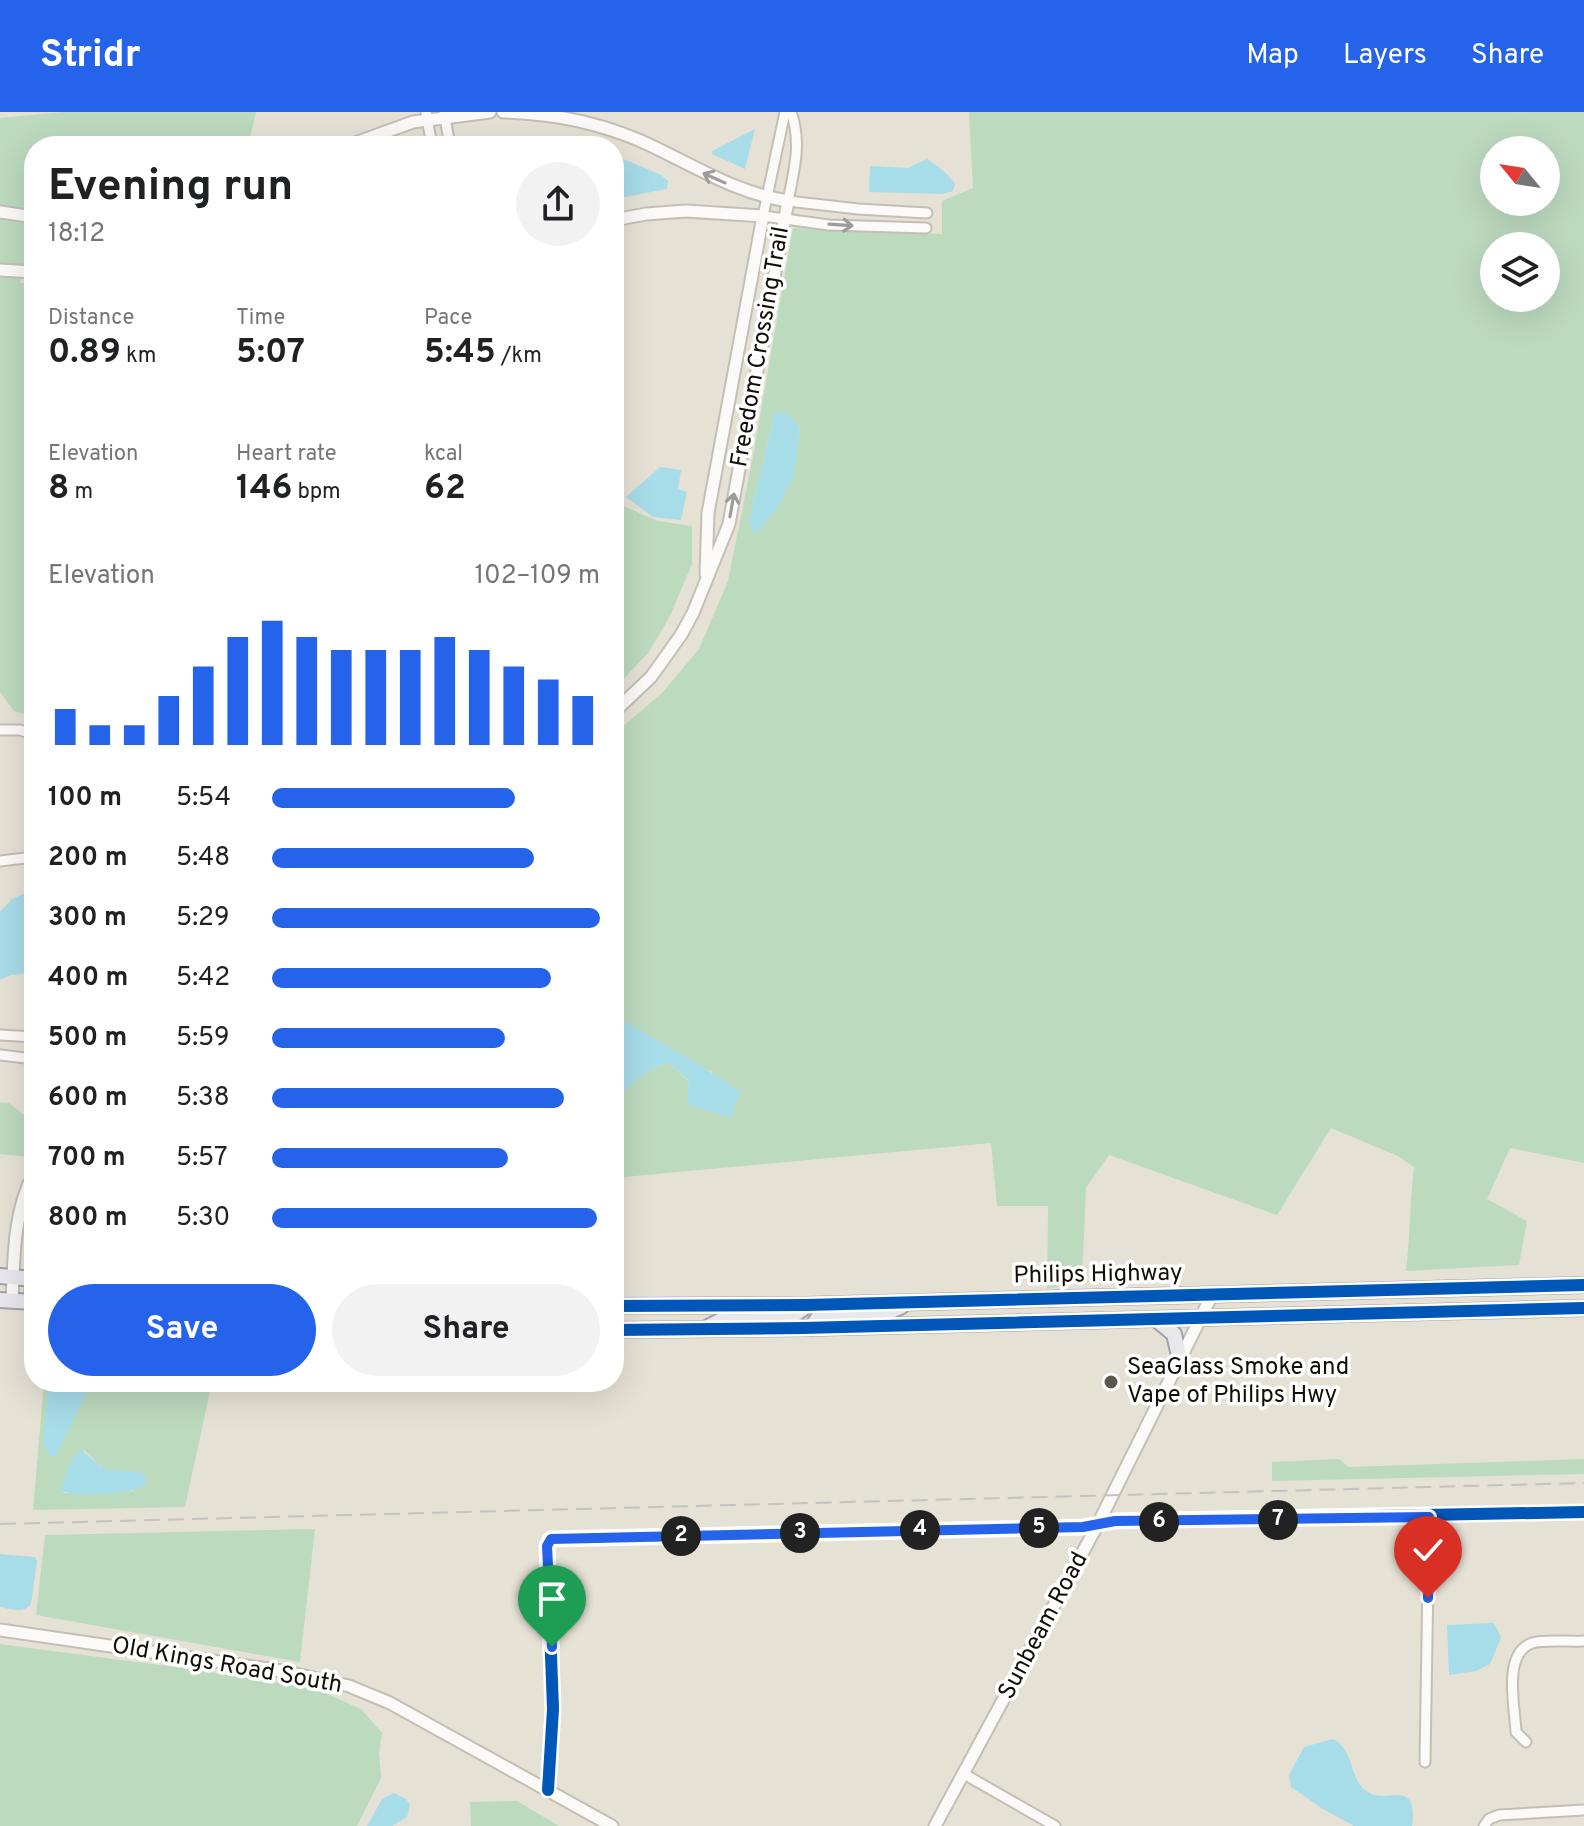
<!DOCTYPE html>
<html lang="en">
<head>
<meta charset="utf-8">
<style>
	body { margin:0; font-family:Overpass,sans-serif; background:#f2f2f2; color:#202124; height:100vh; display:flex; flex-direction:column; font-size:30px; white-space:nowrap }
	* { box-sizing:border-box; margin:0 }
	p { font-size:26px; color:#757577 }
	.icon { flex:none; width:44px; height:44px; fill:none; stroke:currentColor; stroke-width:2; stroke-linecap:round; stroke-linejoin:round }
	.map { position:relative; flex:1; overflow:hidden }
	.drawer { position:absolute; left:24px; top:24px; width:600px; height:1256px; display:flex; flex-direction:column; background:#fff; border-radius:32px; box-shadow:0 8px 32px #0002 }
	.drawer>* { flex:none }
	.needle { width:52px; rotate:300deg }
	.tools { position:absolute; left:1480px; top:24px; display:grid; gap:16px }
	.tools a { display:grid; place-items:center; width:80px; height:80px; border-radius:50%; background:#fff; box-shadow:0 8px 32px #0002; font-size:40px }
	.pin { position:absolute; display:grid; place-items:center; width:68px; height:68px; color:#fff; margin:-82px -34px; border-radius:50% 50% 50% 0; rotate:-45deg; box-shadow:0 0 8px #0007 }
	.pin .icon { rotate:45deg }
	.km { position:absolute; width:40px; height:40px; margin:-20px; border-radius:50%; background:#222; color:#fff; font-size:22px; line-height:40px; text-align:center }
	.round { display:grid; place-items:center; flex:none; width:84px; height:84px; border-radius:42px; background:#f2f2f2 }
	.overview { display:flex; align-items:center; justify-content:space-between; height:136px; padding:0 24px }
	h1 { font-size:44px; font-weight:700; line-height:60px }
	.metrics { display:grid; grid-template-columns:repeat(3,1fr); gap:12px; height:136px; padding:8px 24px }
	.metrics div { display:grid; align-content:center }
	.metrics b { font-size:34px; font-weight:700 }
	.metrics small { font-size:22px; font-weight:400 }
	.metrics p { font-size:22px }
	.chart { height:224px; padding:16px 24px }
	.chart p { display:flex; justify-content:space-between }
	.chart svg { width:100%; height:144px; margin-top:8px; stroke:#2563eb; stroke-width:6 }
	.cta { display:flex; gap:16px; margin-top:auto; padding:16px 24px }
	.cta a { flex:1; height:92px; border-radius:48px; background:#2563eb; color:#fff; font-size:32px; font-weight:700; line-height:92px; text-align:center }
	.cta a+a { background:#f2f2f2; color:#202124 }
	ul { padding:0 24px; list-style:none; font-size:26px }
	li { display:grid; grid-template-columns:128px 96px 1fr; align-items:center; height:60px }
	li i { height:20px; border-radius:10px; background:#2563eb }
	header { display:flex; align-items:center; gap:48px; box-sizing:border-box; height:112px; padding:0 40px; background:#2563eb; color:#fff }
	header strong { font-size:38px }
	nav { display:flex; gap:44px; margin-inline-start:auto; font-size:28px }
	.map>svg:first-child { display:block }
</style>
</head>
<body>
<header>
<strong>Stridr</strong>
<nav><a>Map</a><a>Layers</a><a>Share</a></nav>
</header>
<div class="map">
<svg width="1584" height="1714" viewBox="0 0 1584 1714">
	<rect width="100%" height="100%" fill="#e6e1d5"/>
	<g fill="#bcdabe" fill-rule="evenodd">
		<polygon points="63,0 256,0 250,26 252,34 34,34 34,111 20,171 34,170 34,605 14,599 0,580 0,6"/>
		<path d="M969 0H1584V1051L1510 1036 1487 1087 1527 1109 1519 1153 1406 1159C1410 1124 1410 1090 1414 1055L1398 1044 1331 1016 1277 1103 1109 1043 1086 1076 1082 1170 1047 1177 1048 1094H997L991 1031 614 1066V990C629 975 646 955 669 951L689 970 687 988 713 960 695 953 614 903V622L662 581 699 537 728 469 753 344 793 116 942 122V89L973 76ZM1494 38H1546V90H1494ZM1494 134H1546V186H1494ZM775 300 787 301 800 316 794 362 780 391 749 409Z"/>
		<polygon points="614,390 658,409 692,414 692,452 670,504 649,540 614,577"/>
		<polygon points="0,990 9,991 34,1011 34,1039 30,1045 0,1042"/>
		<path d="M44 1270H53L48 1276 50 1344H55L92 1270H212L185 1395 33 1398ZM84 1338 103 1357 134 1379 63 1381Z"/>
		<polygon points="1339,1347 1349,1355 1584,1347 1584,1362 1272,1369 1272,1350"/>
		<polygon points="315,1417 300,1550 36,1503 45,1423"/>
		<polygon points="0,1532 197,1558 304,1575 327,1582 361,1597 382,1621 379,1641 381,1666 357,1714 0,1714"/>
		<polygon points="517,1689 559,1714 471,1714 470,1690"/>
	</g>
	<g fill="#a7dce9">
		<polygon points="755,17 745,57 712,42 712,39"/>
		<polygon points="614,43 661,63 668,69 667,77 614,87"/>
		<path d="M927 47C937 54 948 61 955 72L953 79 943 82 869 80 870 54 908 56Z"/>
		<polygon points="775,300 787,301 800,316 794,363 780,391 758,421 752,419 749,409"/>
		<polygon points="660,355 681,358 678,377 687,380 681,408 653,405 626,385"/>
		<polygon points="30,779 34,781 34,861 11,863 0,868 0,800 12,787"/>
		<path d="M614 903C656 929 702 952 741 981L733 995 734 1002 730 1005 692 994 687 988 689 969 669 951C646 955 629 975 614 990Z"/>
		<polygon points="53,1270 92,1270 56,1344 50,1344 43,1330 48,1276"/>
		<path d="M81 1337 103 1357 144 1361 146 1368 144 1374C124 1384 81 1384 60 1379L71 1349Z"/>
		<path d="M0 1442 35 1445 37 1450 31 1492C23 1502 11 1497 0 1495Z"/>
		<polygon points="1494,1511 1501,1526 1490,1552 1476,1559 1449,1563 1447,1513"/>
		<path d="M1333 1627C1355 1639 1349 1666 1365 1678 1386 1696 1418 1662 1412 1714H1354L1323 1697 1291 1675 1289 1663 1304 1635Z"/>
		<polygon points="394,1681 406,1687 410,1693 407,1705 392,1714 367,1714 382,1687"/>
	</g>
	<g fill="none" stroke-linecap="round" stroke-linejoin="round">
		<defs>
			<g id="minor">
				<polyline points="426,0 432,34"/>
				<polyline points="444,0 450,34"/>
				<polyline points="785,0 763,104 829,113 926,116"/>
				<path d="M791 0C802 30 794 59 788 89L858 97 927 101"/>
				<polyline points="0,618 20,618 34,623"/>
				<polyline points="0,749 34,745"/>
				<polyline points="0,923 34,925"/>
				<polyline points="0,943 34,947"/>
				<path d="M1526 1630 1516 1620C1515 1595 1502 1542 1532 1531 1544 1527 1571 1530 1584 1529"/>
				<polyline points="1425,1650 1429,1405"/>
				<polyline points="964,1662 1055,1714"/>
				<polyline points="548,1678 553,1597 547,1434 551,1427 1083,1415 1115,1409 1584,1400"/>
				<polyline points="1484,1714 1489,1707 1499,1703 1584,1698"/>
			</g>
			<g id="tertiary">
				<path d="M503 0C551 1 597 10 641 29 690 51 734 81 788 89L729 412 693 501 681 523 651 565 614 600"/>
				<polyline points="347,34 413,10 490,0"/>
				<polyline points="0,100 34,105"/>
				<polyline points="614,108 646,102 686,99 763,104 708,401 706,462"/>
				<polyline points="0,158 34,160"/>
				<path d="M12 1189C14 1145 13 1101 34 1061"/>
				<polyline points="30,1190 34,1121"/>
				<polyline points="0,1518 282,1559 349,1574 390,1591 612,1714"/>
				<polyline points="935,1714 1098,1412 1212,1183"/>
			</g>
			<g id="primary">
				<polyline points="0,1164 34,1167"/>
				<polyline points="0,1188 34,1190"/>
				<polyline points="614,1194 806,1193 1584,1173"/>
				<polyline points="1157,1208 1174,1222 1180,1248"/>
				<path d="M708 1215C714 1212 720 1208 726 1207 753 1203 786 1217 806 1193"/>
				<polyline points="811,1216 818,1206 827,1202 886,1201 902,1194"/>
				<polyline points="614,1218 803,1216 1584,1196"/>
			</g>
		</defs>
		<use href="#minor" stroke="#c3bfb5" stroke-width="13"/>
		<use href="#tertiary" stroke="#c3bfb5" stroke-width="15"/>
		<use href="#primary" stroke="#a3a0a7" stroke-width="18"/>
		<use href="#minor" stroke="#fbfaf9" stroke-width="9"/>
		<use href="#tertiary" stroke="#fbfaf9" stroke-width="11"/>
		<use href="#primary" stroke="#e8e7ec" stroke-width="14"/>
		<polyline stroke="#c3c2bf" stroke-width="2" stroke-dasharray="16 8" stroke-linecap="butt" points="0,1412 1584,1371"/>
		<defs>
			<g id="cycleway">
				<polyline points="614,1194 806,1193 1584,1173"/>
				<polyline points="614,1218 803,1216 1584,1196"/>
				<polyline points="548,1678 553,1597 547,1434 551,1427 1083,1415 1115,1409 1584,1400"/>
			</g>
		</defs>
		<use href="#cycleway" stroke="#fff" stroke-width="17"/>
		<use href="#cycleway" stroke="#0057b8" stroke-width="12"/>
	</g>
	<defs><path id="oneway-shaft" d="M-6 0H5M1.5-3L5.5 0L1.5 3" fill="none" stroke-width="1.6" stroke-linecap="round" stroke-linejoin="round" transform="scale(2)"/></defs>
	<g stroke="#9d9c98">
		<use href="#oneway-shaft" transform="translate(714 66) rotate(-156)"/>
		<use href="#oneway-shaft" transform="translate(841 113) rotate(4)"/>
		<use href="#oneway-shaft" transform="translate(732 393) rotate(-80)"/>
	</g>
	<g fill="none" stroke-linecap="round" stroke-linejoin="round">
		<defs>
			<polyline id="route" points="552,1535 547,1434 551,1427 1083,1415 1115,1409 1429,1405 1428,1486"/>
		</defs>
		<use href="#route" stroke="#fff" stroke-width="16"/>
		<use href="#route" stroke="#2563eb" stroke-width="10"/>
	</g>
	<circle fill="#5c584e" stroke="#fff" stroke-width="3" cx="1111" cy="1270" r="8"/>
	<g text-anchor="middle" dominant-baseline="central" stroke-width="7" stroke-linejoin="round" paint-order="stroke">
		<g font-size="24" fill="#110e06" stroke="#fff">
			<text transform="translate(761 235) rotate(-80)">Freedom Crossing Trail</text>
			<text transform="translate(1098 1163) rotate(-1)">Philips Highway</text>
			<text transform="translate(1044 1514) rotate(-62)">Sunbeam Road</text>
			<text transform="translate(227 1554) rotate(10)">Old Kings Road South</text>
		</g>
		<g font-size="24" fill="#110e06" stroke="#fff" text-anchor="start">
			<text x="1127" y="1256">SeaGlass Smoke and<tspan x="1127" dy="28">Vape of Philips Hwy</tspan></text>
		</g>
	</g>
</svg>
<div class="tools">
<a><svg class="needle" viewBox="-14 -14 28 28"><path d="M0-13l5 13h-10z" fill="#e53935"/><path d="M0 13l5-13h-10z" fill="#757577"/></svg></a>
<a><svg class="icon" aria-label="layers" viewBox="0 0 24 24"><path d="M12 4l9 5-9 5-9-5zM3 14l9 5 9-5"/></svg></a>
</div>
<div class="pin" style="left:552px;top:1535px;background:#1e9e55"><svg class="icon" aria-label="arrive" viewBox="0 0 24 24"><path d="M6 21V4h12l-3 4 3 4H6"/></svg></div>
<div class="pin" style="left:1428px;top:1486px;background:#d93025"><svg class="icon" aria-label="check" viewBox="0 0 24 24"><path d="M5 12l5 5 9-10"/></svg></div>
<b class="km" style="left:681px;top:1424px">2</b>
<b class="km" style="left:800px;top:1421px">3</b>
<b class="km" style="left:920px;top:1418px">4</b>
<b class="km" style="left:1039px;top:1416px">5</b>
<b class="km" style="left:1159px;top:1410px">6</b>
<b class="km" style="left:1278px;top:1408px">7</b>
<section class="drawer">
<div class="overview"><div><h1>Evening run</h1><p>18:12</p></div><a class="round"><svg class="icon" aria-label="share" viewBox="0 0 24 24"><path d="M12 15V3M7 8l5-5 5 5M5 13v7h14v-7"/></svg></a></div>
<div class="metrics">
<div><p>Distance</p><b>0.89<small> km</small></b></div>
<div><p>Time</p><b>5:07</b></div>
<div><p>Pace</p><b>5:45<small> /km</small></b></div>
</div>
<div class="metrics">
<div><p>Elevation</p><b>8<small> m</small></b></div>
<div><p>Heart rate</p><b>146<small> bpm</small></b></div>
<div><p>kcal</p><b>62</b></div>
</div>
<div class="chart"><p><span>Elevation</span>102–109 m</p>
<svg viewBox="0 0 160 44" preserveAspectRatio="none"><path d="M5 44V33M15 44V38M25 44V38M35 44V29M45 44V20M55 44V11M65 44V6M75 44V11M85 44V15M95 44V15M105 44V15M115 44V11M125 44V15M135 44V20M145 44V24M155 44V29"/></svg>
</div>
<ul>
<li><b>100 m</b>5:54<i style="width:74%"></i></li>
<li><b>200 m</b>5:48<i style="width:80%"></i></li>
<li><b>300 m</b>5:29<i style="width:100%"></i></li>
<li><b>400 m</b>5:42<i style="width:85%"></i></li>
<li><b>500 m</b>5:59<i style="width:71%"></i></li>
<li><b>600 m</b>5:38<i style="width:89%"></i></li>
<li><b>700 m</b>5:57<i style="width:72%"></i></li>
<li><b>800 m</b>5:30<i style="width:99%"></i></li>
</ul>
<div class="cta"><a>Save</a><a>Share</a></div>
</section>
</div>
</body>
</html>
